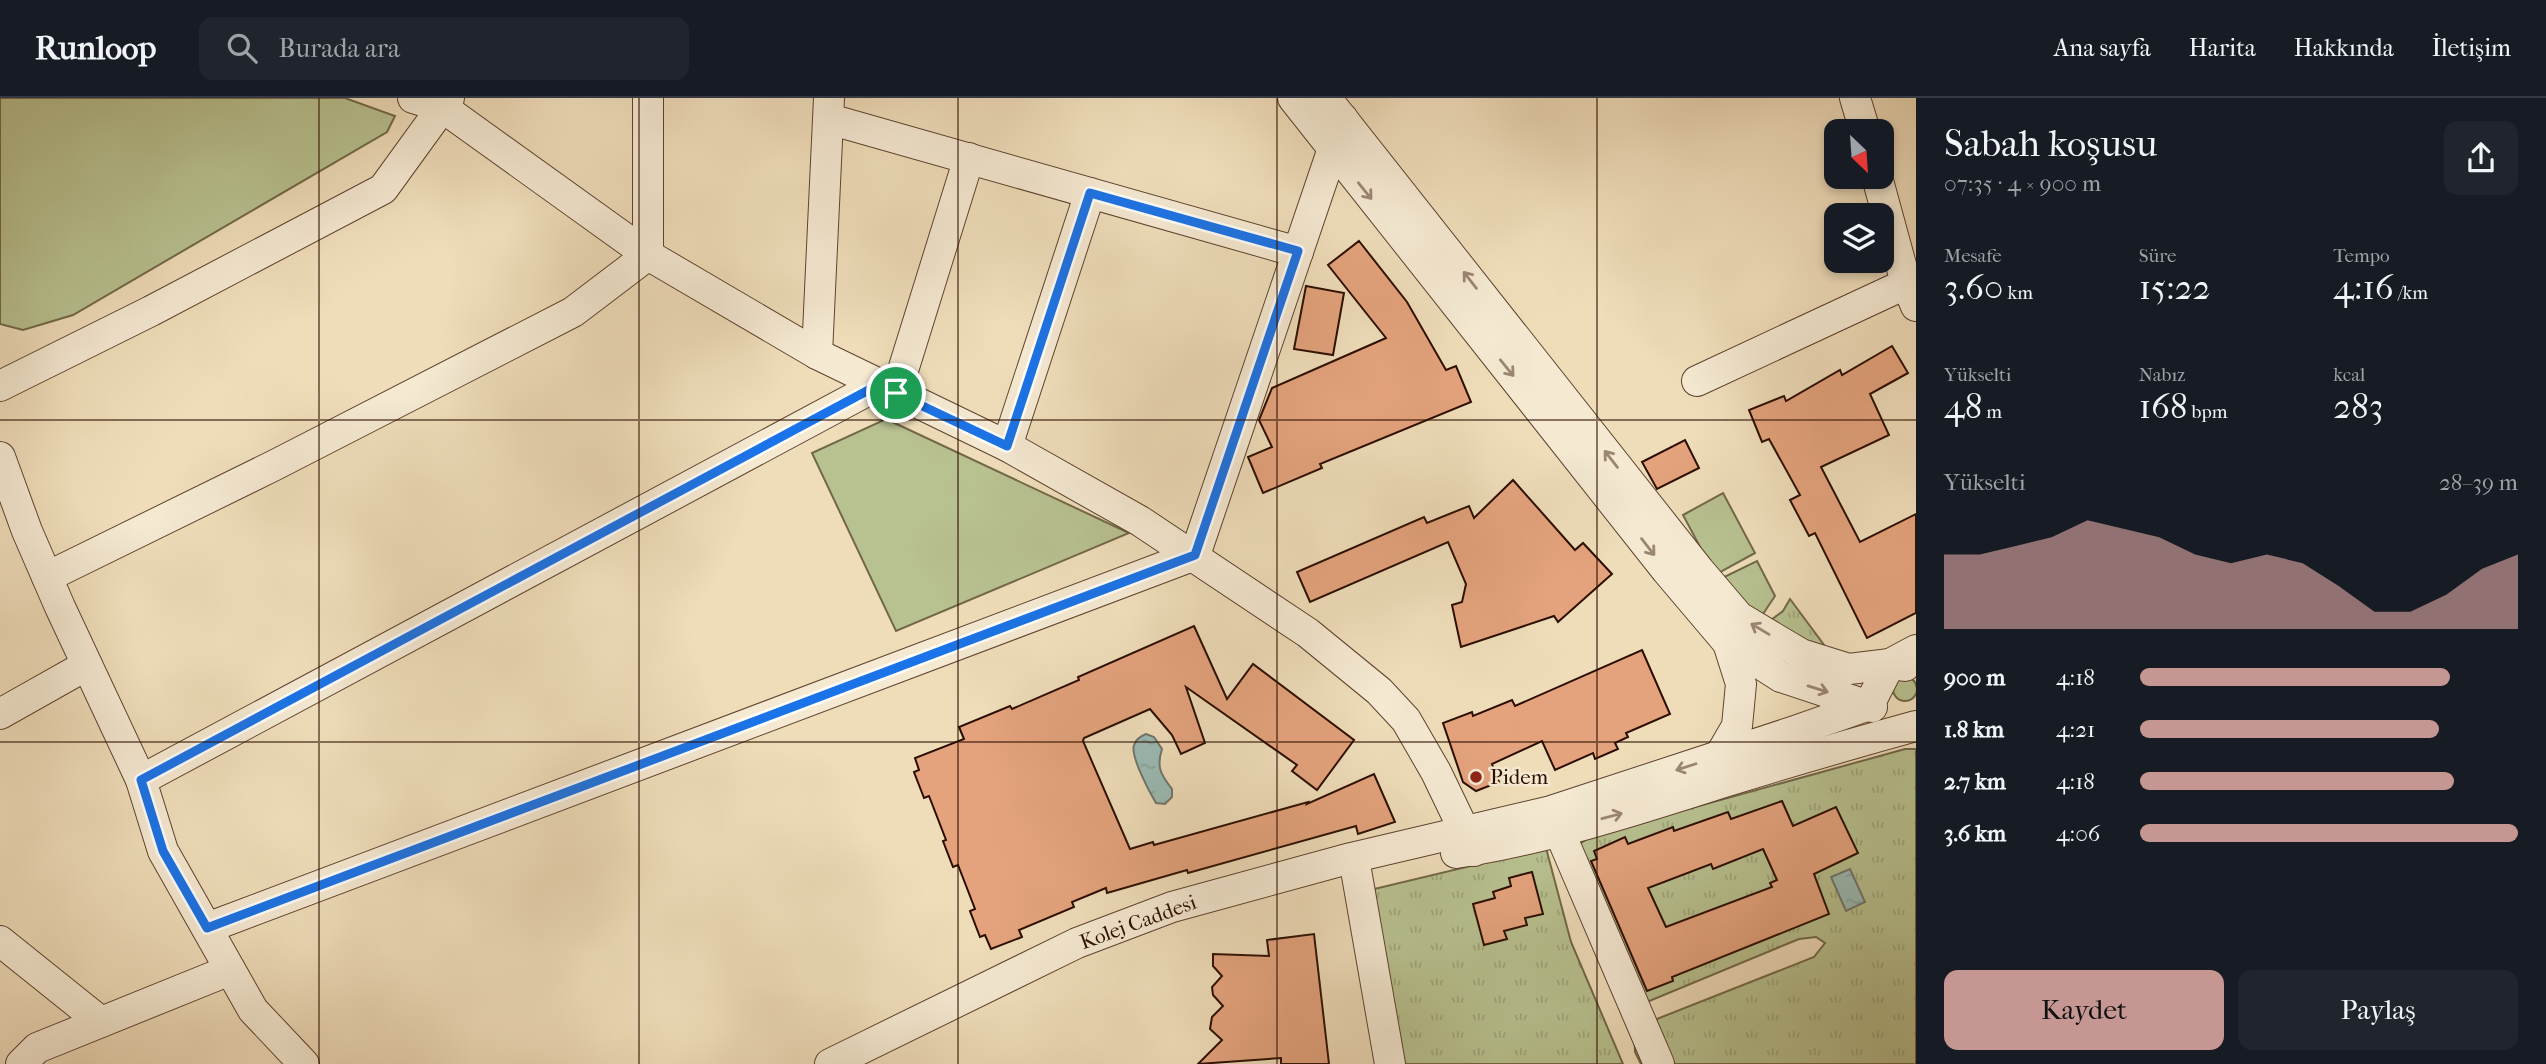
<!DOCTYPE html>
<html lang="tr">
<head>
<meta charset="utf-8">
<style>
	body { margin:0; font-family:"IM FELL French Canon",serif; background:#20242c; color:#f1f3f6; height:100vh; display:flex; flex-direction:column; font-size:26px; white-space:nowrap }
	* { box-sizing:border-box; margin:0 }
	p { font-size:23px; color:#9ea1a6 }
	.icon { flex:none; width:38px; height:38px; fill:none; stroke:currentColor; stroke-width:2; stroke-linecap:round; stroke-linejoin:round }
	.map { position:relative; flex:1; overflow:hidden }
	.sheet { display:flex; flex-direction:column; background:#171b24; width:630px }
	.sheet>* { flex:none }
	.needle { width:46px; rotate:155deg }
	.buttons { position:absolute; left:1824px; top:21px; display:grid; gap:14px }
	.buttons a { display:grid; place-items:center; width:70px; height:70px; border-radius:14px; background:#171b24; box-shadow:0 4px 10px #0003; font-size:35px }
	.pin { position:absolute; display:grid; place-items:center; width:60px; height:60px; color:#fff; margin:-30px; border:4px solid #fff; border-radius:50%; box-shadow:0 2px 7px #0007 }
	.round { display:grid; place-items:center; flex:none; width:74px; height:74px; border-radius:14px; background:#20242c }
	.summary { display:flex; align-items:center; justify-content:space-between; height:119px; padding:0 28px }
	h1 { font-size:38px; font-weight:600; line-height:52px }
	.figures { display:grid; grid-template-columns:repeat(3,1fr); gap:10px; height:119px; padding:7px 28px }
	.figures div { display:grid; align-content:center }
	.figures b { font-size:35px; font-weight:600 }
	.figures small { font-size:19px; font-weight:400 }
	.figures p { font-size:19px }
	.chart { height:196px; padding:14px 28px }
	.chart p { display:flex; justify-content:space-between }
	.chart svg { width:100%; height:126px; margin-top:7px; fill:#c59692; opacity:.7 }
	.cta { display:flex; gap:14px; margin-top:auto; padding:14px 28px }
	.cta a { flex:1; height:80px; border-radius:14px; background:#c59692; color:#111; font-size:28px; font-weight:600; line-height:80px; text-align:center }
	.cta a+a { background:#20242c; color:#f1f3f6 }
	ul { padding:0 28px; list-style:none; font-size:23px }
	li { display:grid; grid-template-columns:112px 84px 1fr; align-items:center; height:52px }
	li i { height:18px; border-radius:9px; background:#c59692 }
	header { display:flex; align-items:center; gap:42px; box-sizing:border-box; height:98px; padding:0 35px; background:#171b24; border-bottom:2px solid #363941 }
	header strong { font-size:33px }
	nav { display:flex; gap:38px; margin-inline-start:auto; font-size:24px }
	.search { width:490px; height:63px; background:#20242c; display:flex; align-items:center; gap:18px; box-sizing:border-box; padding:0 24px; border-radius:14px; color:#9ea1a6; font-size:26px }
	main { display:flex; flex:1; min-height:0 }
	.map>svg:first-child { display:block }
</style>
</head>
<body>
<header>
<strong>Runloop</strong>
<div class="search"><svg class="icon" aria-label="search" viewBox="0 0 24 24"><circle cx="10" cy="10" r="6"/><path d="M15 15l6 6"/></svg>Burada ara</div>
<nav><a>Ana sayfa</a><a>Harita</a><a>Hakkında</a><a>İletişim</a></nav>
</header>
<main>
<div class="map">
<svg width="1916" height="966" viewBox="0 0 1916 966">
	<defs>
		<pattern id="grass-tufts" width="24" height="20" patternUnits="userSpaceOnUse" patternTransform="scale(1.75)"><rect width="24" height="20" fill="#b8c190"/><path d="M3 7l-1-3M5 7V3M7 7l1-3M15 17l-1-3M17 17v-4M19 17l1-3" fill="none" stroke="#9ea57a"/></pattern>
		<pattern id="water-ripples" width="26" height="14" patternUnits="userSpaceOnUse" patternTransform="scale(1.75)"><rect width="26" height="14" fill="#9bbbb5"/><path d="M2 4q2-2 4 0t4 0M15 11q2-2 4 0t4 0" fill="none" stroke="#86a09a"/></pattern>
	</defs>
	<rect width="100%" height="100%" fill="#efddba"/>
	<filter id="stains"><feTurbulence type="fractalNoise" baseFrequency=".00286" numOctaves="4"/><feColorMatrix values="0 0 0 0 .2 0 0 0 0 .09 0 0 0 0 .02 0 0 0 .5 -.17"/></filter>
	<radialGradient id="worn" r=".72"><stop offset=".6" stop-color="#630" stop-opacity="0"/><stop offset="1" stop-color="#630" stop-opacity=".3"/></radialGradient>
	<g fill="url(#grass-tufts)" stroke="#726848" stroke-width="2">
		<polygon points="1790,501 1827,551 1820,555 1771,522 1783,513"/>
		<circle cx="1905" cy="591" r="12"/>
		<polygon points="1905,651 1916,651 1916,966 1641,966 1635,954 1634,930 1814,859 1825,845 1816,839 1799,841 1635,909 1568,753 1594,737"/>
		<polygon points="1546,750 1571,844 1623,966 1398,966 1370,792"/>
	</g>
	<g fill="#b8c190" stroke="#726848" stroke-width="2">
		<polygon points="0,0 345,0 395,18 387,34 73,217 23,232 0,226"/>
		<polygon points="886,321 1129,435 896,533 812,355"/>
		<polygon points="1723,395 1755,455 1715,477 1683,417"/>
		<polygon points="1757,463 1775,498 1761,519 1720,481"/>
	</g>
	<g fill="url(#water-ripples)" stroke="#6f766d" stroke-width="2">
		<path d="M1146 636 1154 639 1162 651C1156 669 1161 677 1172 691V699L1165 706 1156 705C1150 695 1130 658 1134 647 1136 641 1141 638 1146 636Z"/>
		<polygon points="1850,771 1865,804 1846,813 1831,779"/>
	</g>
	<g fill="#e4a37d" stroke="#2c0e00" stroke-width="2" fill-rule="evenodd">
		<polygon points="1359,143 1407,204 1446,272 1456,268 1471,304 1320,366 1322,370 1263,395 1248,359 1272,349 1259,322 1272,290 1386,240 1328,167"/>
		<polygon points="1306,188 1344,195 1333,257 1294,251"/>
		<polygon points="1892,248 1908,275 1870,296 1889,337 1821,369 1860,444 1916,416 1916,515 1867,540 1815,435 1809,438 1790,402 1800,397 1769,341 1762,344 1749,312 1784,298 1786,303 1840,272 1842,277"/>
		<polygon points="1685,342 1699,370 1657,391 1642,364"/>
		<polygon points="1513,382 1575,452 1583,445 1612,476 1558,524 1554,518 1461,549 1452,507 1462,504 1466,486 1448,444 1310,504 1297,474 1424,419 1427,425 1469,408 1474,420"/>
		<polygon points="1194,528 1227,601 1253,566 1354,642 1317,692 1292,673 1297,667 1186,589 1205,645 1181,656 1172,637 1150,611 1084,640 1083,643 1130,751 1153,744 1154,747 1308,704 1307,706 1374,676 1395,724 1358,736 1356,728 1188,775 1187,772 1107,795 1106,790 1072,804 1074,809 1019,832 1022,839 991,851 985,837 980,839 970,813 975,811 958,767 953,769 943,743 946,742 929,698 924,700 914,674 919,672 915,660 964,641 959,629 1010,608 1012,611 1079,582 1078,579"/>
		<polygon points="1642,552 1670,616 1626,635 1628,639 1615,645 1618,651 1595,661 1593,655 1555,672 1542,643 1492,666 1499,684 1476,693 1463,684 1443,625 1472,614 1473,618 1512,602 1515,608"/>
		<path d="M1782 703 1793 728 1836 709 1858 755 1814 776 1829 816 1672 879 1673 883 1647 893 1591 763 1597 761 1594 753 1625 739 1628 746 1673 729 1674 733 1728 714 1731 721ZM1763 751 1777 782 1770 785 1772 789 1666 829 1648 790 1711 766 1713 771Z"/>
		<polygon points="1532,774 1543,816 1525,820 1527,827 1504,833 1507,841 1484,847 1473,806 1495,800 1493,794 1511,788 1509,780"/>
		<polygon points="1314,836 1329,966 1281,966 1281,960 1198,966 1222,942 1210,931 1212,919 1223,908 1213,897 1212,889 1222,878 1213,868 1213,856 1269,858 1267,842"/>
	</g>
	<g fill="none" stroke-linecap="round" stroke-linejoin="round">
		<defs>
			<g id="minor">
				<polyline points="413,0 442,9 648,157 817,256 1007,348 1140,423 1308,535 1379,593 1406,622 1436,674 1474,753"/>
				<polyline points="1293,0 1667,473 1728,545 1781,579 1872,609"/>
				<polyline points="1326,0 1699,472 1739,519 1801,556 1849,571 1890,566 1905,568"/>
				<polyline points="1855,0 1865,33"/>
				<polyline points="829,21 1298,154"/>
				<polyline points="1877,79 1906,185 1916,208"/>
				<polyline points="817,256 829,0"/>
				<polyline points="1697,283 1916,181"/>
				<polyline points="0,288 151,213 383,91 449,0"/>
				<polyline points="896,295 969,60"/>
				<polyline points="1007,348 1090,95"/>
				<polyline points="0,359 27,433 60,509 141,682 163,753 253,912 304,966"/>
				<polyline points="47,479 273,368 573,214 648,157 648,0"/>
				<polyline points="0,616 87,567"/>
				<polyline points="1719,659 1737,628 1741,586 1728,545"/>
				<polyline points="141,682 878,287"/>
				<polyline points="1559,733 1659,966"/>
				<path d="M1456 755C1546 741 1634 713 1721 685 1785 665 1851 646 1916 628"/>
				<polyline points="1356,772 1390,966"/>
				<polyline points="207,830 1195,457 1343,21"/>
				<polyline points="0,843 101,924"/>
				<polyline points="21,966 37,950 230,872"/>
				<polyline points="830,966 1077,845 1172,809 1351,760 1551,713 1795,633 1869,607 1890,566 1916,552"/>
			</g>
		</defs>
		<use href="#minor" stroke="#5d422e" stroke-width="32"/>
		<use href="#minor" stroke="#f5e9d2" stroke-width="30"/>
	</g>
	<defs><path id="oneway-shaft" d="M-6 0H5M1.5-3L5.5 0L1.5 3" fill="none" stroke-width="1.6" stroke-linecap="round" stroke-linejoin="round" transform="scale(1.75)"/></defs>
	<g stroke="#9b8674">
		<use href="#oneway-shaft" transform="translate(1365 93) rotate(51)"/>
		<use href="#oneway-shaft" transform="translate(1470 182) rotate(-128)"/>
		<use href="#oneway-shaft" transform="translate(1507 270) rotate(51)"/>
		<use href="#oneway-shaft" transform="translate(1611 361) rotate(-128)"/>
		<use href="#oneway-shaft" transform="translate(1648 449) rotate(52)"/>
		<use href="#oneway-shaft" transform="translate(1760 531) rotate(-149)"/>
		<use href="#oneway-shaft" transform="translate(1818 591) rotate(17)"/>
		<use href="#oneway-shaft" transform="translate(1686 669) rotate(162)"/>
		<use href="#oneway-shaft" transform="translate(1612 718) rotate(-15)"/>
	</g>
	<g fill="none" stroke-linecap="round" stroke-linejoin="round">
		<defs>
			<polygon id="route" points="1090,95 1298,153 1195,457 207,830 163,753 141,682 878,287 1007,348"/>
		</defs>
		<use href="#route" stroke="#fff" stroke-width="14"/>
		<use href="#route" stroke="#1a73e8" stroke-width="9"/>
	</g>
	<path fill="none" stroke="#2c0e00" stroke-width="2" stroke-opacity="0.55" d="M319 0V966M639 0V966M958 0V966M1277 0V966M1597 0V966M0 322H1916M0 644H1916"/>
	<circle fill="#8f2418" stroke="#f5e9d2" stroke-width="2.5" cx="1476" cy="679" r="7"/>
	<g text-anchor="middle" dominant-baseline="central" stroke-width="5" stroke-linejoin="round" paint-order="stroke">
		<g font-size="21" fill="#2c0e00" stroke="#f5e9d2" text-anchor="start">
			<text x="1490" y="679">Pidem</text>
		</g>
		<g font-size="21" fill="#2c0e00" stroke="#f5e9d2">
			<text transform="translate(1138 824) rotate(-20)">Kolej Caddesi</text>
		</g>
	</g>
	<rect width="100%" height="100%" filter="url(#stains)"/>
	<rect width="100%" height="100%" fill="url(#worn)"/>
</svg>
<div class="buttons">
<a><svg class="needle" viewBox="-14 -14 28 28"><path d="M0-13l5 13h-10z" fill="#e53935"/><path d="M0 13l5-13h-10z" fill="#9ea1a6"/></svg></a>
<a><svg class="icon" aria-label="layers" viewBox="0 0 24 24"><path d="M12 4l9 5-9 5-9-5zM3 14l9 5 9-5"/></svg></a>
</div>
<div class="pin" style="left:896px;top:295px;background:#1e9e55"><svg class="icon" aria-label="arrive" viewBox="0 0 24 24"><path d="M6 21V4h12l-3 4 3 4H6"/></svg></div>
</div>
<section class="sheet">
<div class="summary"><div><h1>Sabah koşusu</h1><p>07:35 · 4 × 900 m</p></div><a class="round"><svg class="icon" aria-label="share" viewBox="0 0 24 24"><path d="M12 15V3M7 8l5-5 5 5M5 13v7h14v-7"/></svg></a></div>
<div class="figures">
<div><p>Mesafe</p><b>3.60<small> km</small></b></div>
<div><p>Süre</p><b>15:22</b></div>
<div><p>Tempo</p><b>4:16<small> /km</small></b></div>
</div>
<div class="figures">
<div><p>Yükselti</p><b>48<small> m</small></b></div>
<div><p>Nabız</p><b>168<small> bpm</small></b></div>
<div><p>kcal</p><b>283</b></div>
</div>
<div class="chart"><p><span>Yükselti</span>28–39 m</p>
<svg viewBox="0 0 160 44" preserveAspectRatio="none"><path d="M0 44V18L10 18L20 15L30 12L40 6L50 9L60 12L70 18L80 21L90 18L100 21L110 29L120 38L130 38L140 32L150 23L160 18V44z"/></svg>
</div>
<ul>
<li><b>900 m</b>4:18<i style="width:82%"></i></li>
<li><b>1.8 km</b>4:21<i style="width:79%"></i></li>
<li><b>2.7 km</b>4:18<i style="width:83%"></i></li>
<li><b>3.6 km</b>4:06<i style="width:100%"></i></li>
</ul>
<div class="cta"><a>Kaydet</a><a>Paylaş</a></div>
</section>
</main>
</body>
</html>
